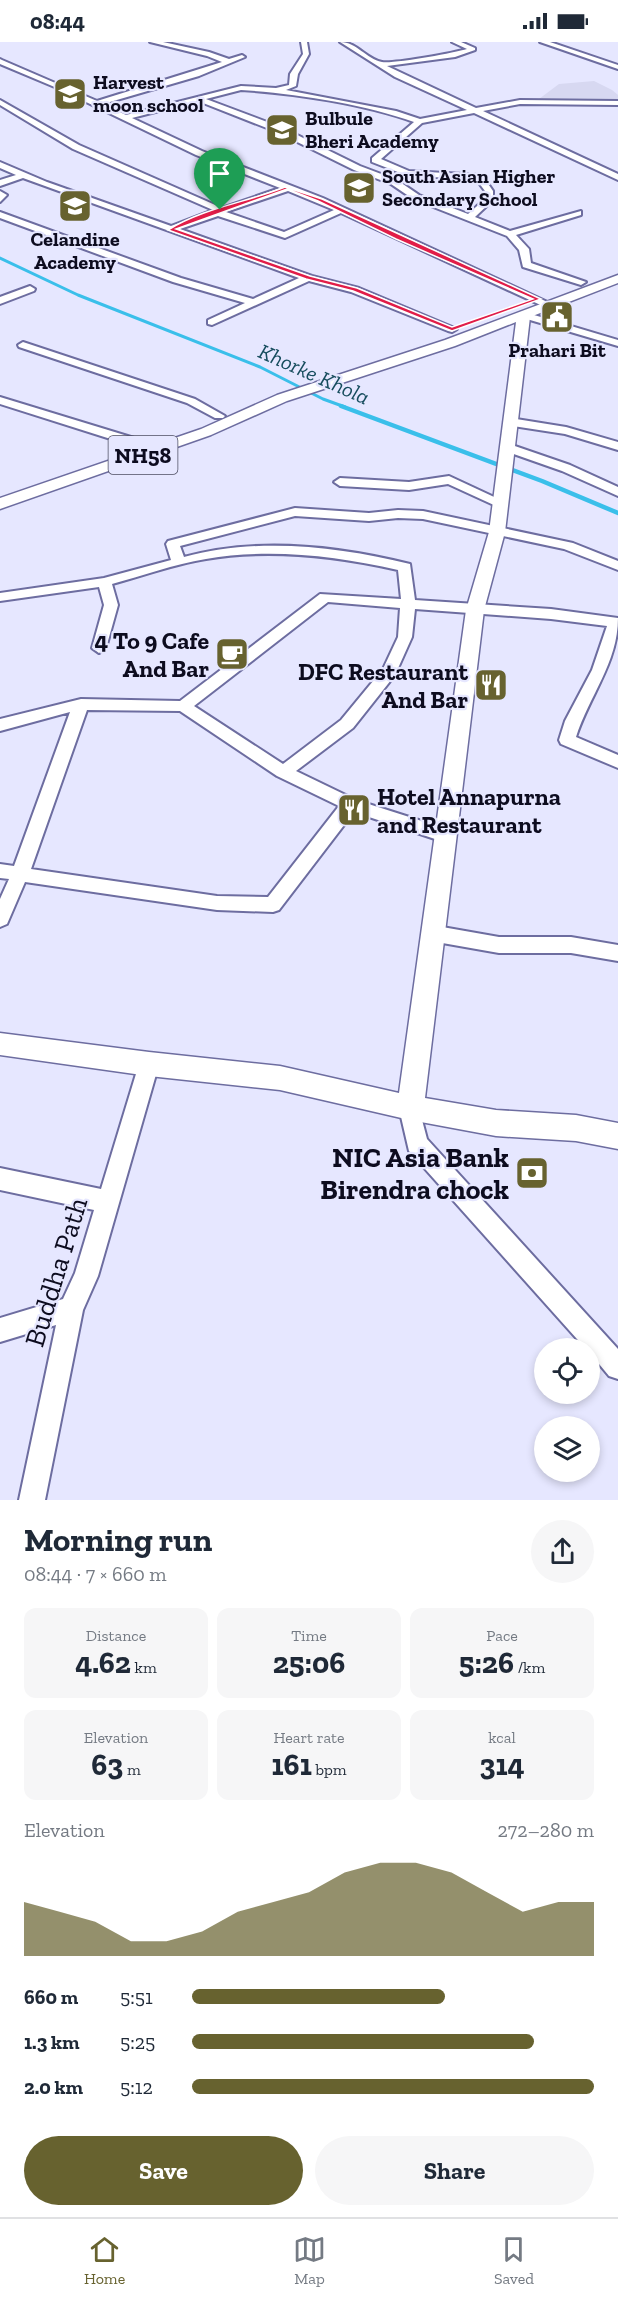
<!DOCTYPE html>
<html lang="en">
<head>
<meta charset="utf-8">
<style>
	body { margin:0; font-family:"Zilla Slab",serif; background:#f6f6f7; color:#1f2937; height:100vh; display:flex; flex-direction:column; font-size:22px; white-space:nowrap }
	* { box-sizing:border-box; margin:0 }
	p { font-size:20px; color:#747a83 }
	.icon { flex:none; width:33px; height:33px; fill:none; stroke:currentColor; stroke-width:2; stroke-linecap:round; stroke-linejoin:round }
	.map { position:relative; height:1458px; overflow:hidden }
	.sheet { display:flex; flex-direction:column; background:#fff; flex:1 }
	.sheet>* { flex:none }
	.buttons { position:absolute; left:534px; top:1296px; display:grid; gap:12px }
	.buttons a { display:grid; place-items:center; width:66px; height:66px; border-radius:50%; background:#fff; box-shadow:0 3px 9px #0003; font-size:30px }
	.pin { position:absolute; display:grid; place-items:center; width:51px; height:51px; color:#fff; margin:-62px -26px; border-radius:50% 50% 50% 0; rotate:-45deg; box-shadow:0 0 6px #0007 }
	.pin .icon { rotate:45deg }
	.round { display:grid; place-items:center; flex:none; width:63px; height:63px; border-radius:32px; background:#f6f6f7 }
	.head { display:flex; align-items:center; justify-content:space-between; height:102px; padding:0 24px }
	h1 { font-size:33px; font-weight:800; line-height:45px }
	.metrics { display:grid; grid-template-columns:repeat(3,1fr); gap:9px; height:102px; padding:6px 24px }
	.metrics div { display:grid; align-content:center; border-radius:12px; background:#f6f6f7; text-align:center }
	.metrics b { font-size:30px; font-weight:800 }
	.metrics small { font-size:16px; font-weight:400 }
	.metrics p { font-size:16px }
	.chart { height:168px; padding:12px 24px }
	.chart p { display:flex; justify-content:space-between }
	.chart svg { width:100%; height:108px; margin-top:6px; fill:#67622f; opacity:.7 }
	.button { display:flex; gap:12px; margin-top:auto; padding:12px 24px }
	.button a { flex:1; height:69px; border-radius:36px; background:#67622f; color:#fff; font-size:24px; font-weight:800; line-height:69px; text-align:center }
	.button a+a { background:#f6f6f7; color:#1f2937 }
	ul { padding:0 24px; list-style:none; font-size:20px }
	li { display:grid; grid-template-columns:96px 72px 1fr; align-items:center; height:45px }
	li i { height:15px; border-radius:8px; background:#67622f }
	.status { display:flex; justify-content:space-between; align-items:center; height:42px; padding:0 30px; background:#fff; direction:ltr }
	.status svg { height:16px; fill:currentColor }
	.tab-bar { display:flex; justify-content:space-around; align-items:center; height:84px; border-top:2px solid #e0e1e3; background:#fff; font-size:16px; color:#747a83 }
	.tab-bar a { display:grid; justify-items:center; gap:3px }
	.tab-bar .selected { color:#67622f }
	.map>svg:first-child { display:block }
</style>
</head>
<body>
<div class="status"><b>08:44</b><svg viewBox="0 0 49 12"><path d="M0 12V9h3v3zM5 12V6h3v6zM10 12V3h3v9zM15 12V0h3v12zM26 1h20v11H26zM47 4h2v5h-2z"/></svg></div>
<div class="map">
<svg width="618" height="1458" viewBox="0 0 618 1458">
	<rect width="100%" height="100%" fill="#e6e7ff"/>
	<polygon fill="#d7d8f1" points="594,39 612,48 618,53 618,58 539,57 559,42"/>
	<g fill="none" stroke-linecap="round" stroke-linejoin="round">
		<polyline stroke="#3abfea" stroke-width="3" points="0,216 78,253 260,325 323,357 345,365"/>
		<polyline stroke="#3abfea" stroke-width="4.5" points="341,364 542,439 618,471"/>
		<defs>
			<g id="minor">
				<path d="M150 0H163L209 10 229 17 242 13 245 15 199 34 103 62 126 73 241 44 276 46 289 43 290 32 303 12 301 0H307L309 12 298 32 296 44 286 48 396 69 420 77 467 68 395 35 340 0C357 0 366 17 382 20 393 22 454 11 467 7L452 0H461L475 6V8L455 15 387 24 476 66 520 58 618 59V63L520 62 483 69 618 132V138L474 71 422 81 381 117 409 129 482 133 493 149V158L475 175 510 189 581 169V173L516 193 529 207 531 221 586 240 581 243 523 225 519 208 507 194 413 157 391 142 354 128 277 90 198 59 132 76 202 109 323 156 556 264 547 266 341 171 285 196 218 174 180 187 312 234 359 246 457 287 452 290 448 289 351 250 309 239 212 283 208 282V278L245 261 173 240 0 176V170L181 236 253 257 299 236 23 136 0 144V138L16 133 0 126V120L47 140 171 184 213 168 73 107 0 63V58L79 103 222 166 280 146 196 113 57 46 0 22V17L2 18 97 59 222 20 207 14ZM241 48C293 51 364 62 414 80L372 116V120L408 134 476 137 485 149V157L468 172 419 153 397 138 360 124 283 86 206 57ZM288 149 334 168 284 190 226 170Z"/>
				<polygon points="540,0 550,0 618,23 618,27"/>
				<polygon points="0,149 7,153 0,160"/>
				<polygon points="30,244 35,247 34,249 0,262 0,255"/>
				<polygon points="524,270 618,298 618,304 520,275 520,271"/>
				<polygon points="23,300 195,357 225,374 223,376 215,376 187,361 19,305 18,303"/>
				<polygon points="0,355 144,399 146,402 140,406 136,405 0,362"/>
				<polygon points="510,376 566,385 618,400 618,408 565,392 506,383 504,380"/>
				<polygon points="509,402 570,423 618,445 618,454 562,429 505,409 503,406"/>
				<polygon points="449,434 507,461 501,465 496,464 448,442 409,448 340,444 334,440 340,436 409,440"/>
				<path d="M295 466 369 471 398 468 423 469 573 501 618 519V528L564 507 423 477 398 476 369 479 295 474 180 504 184 515C256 495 338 504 410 522L415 558 551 567 618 576C618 621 589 654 576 695L618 713V726L561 702 559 698 565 679 592 628 607 584 551 577 415 567 412 595 395 633 353 686 296 729 356 758 453 789 456 794 453 799 447 801 354 770 279 868 273 870 217 868 25 840 7 882 0 885V857L9 837 0 836V822L14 824 70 670 0 689V677L81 657 180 659 320 552 401 557 398 528C336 514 270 506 206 517 174 522 142 534 112 542L118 563 106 606 99 611 92 606 104 563 99 545 0 559V551L104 536 171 518 166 502 168 499ZM328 560 400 566 398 595 383 627 341 678 283 722 194 664ZM87 668 180 669 277 734 339 764 268 855 217 854 31 827Z"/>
				<polygon points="431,883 499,895 571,895 618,903 618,919 571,911 499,911 431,899 424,896 422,891 424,886"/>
				<polygon points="149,1013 156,1015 159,1022 98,1234 83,1268 45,1458 19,1458 56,1283 0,1300 0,1276 63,1257 75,1231 94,1168 0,1148 0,1126 101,1147 139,1022 142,1015"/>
				<polygon points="410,1056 417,1059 427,1097 618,1307 618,1337 609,1334 590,1311 590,1306 585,1306 409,1109 399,1066 403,1059"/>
			</g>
			<polygon id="major" points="618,233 618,241 530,275 505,490 484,568 425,1056 496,1068 576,1073 618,1081 618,1107 576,1099 496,1094 410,1078 280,1048 149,1034 0,1013 0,991 149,1010 280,1024 399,1051 466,568 489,490 516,280 455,304 287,359 211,393 0,467 0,456 201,387 277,353 445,298"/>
		</defs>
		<use href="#minor" stroke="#6d6da0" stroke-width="4"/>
		<use href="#major" stroke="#6d6da0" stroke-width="3"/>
		<use href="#minor" fill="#fff" fill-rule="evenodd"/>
		<use href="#major" fill="#fff" fill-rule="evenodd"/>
	</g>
	<path fill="#e11d48" stroke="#fff" stroke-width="1.5" fill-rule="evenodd" d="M285 145 322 157 541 257 452 289 353 249 306 237 168 188C203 166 248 160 285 145ZM287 147 318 159 396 197 533 257 452 285 357 246 310 234 176 187Z"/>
	<defs>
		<symbol id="school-square" viewBox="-11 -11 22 22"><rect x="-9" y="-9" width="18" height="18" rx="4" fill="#67622f" stroke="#e6e7ff"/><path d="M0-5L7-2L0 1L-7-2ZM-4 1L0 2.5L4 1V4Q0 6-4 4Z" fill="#fff"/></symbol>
		<symbol id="civic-square" viewBox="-11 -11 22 22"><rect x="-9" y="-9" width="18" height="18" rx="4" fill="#67622f" stroke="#e6e7ff"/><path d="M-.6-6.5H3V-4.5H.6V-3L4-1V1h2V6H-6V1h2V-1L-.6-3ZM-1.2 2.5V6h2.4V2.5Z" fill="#fff"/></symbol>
		<symbol id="cafe-square" viewBox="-11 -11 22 22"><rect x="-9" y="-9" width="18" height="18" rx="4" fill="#67622f" stroke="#e6e7ff"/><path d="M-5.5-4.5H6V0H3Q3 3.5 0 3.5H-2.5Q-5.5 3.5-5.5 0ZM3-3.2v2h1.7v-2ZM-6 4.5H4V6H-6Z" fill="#fff"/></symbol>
		<symbol id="restaurant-square" viewBox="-11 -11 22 22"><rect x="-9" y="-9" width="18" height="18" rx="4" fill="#67622f" stroke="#e6e7ff"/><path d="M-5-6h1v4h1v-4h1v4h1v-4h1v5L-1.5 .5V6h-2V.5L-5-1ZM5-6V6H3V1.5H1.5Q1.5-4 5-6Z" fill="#fff"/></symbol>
		<symbol id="bank-square" viewBox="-11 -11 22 22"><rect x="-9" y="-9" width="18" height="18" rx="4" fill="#67622f" stroke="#e6e7ff"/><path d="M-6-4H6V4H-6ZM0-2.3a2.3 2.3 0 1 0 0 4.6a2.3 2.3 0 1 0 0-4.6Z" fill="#fff"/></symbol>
	</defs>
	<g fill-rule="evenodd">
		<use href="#school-square" x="51" y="33" width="38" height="38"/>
		<use href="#school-square" x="263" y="69" width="38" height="38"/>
		<use href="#school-square" x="340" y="127" width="38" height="38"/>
		<use href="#school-square" x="56" y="145" width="38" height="38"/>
		<use href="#civic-square" x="538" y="256" width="38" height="38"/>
		<use href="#cafe-square" x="213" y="593" width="38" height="38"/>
		<use href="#restaurant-square" x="472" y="624" width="38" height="38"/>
		<use href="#restaurant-square" x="335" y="749" width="38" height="38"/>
		<use href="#bank-square" x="513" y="1112" width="38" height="38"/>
	</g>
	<g text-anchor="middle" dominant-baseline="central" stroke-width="4.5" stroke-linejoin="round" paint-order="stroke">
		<g font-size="20" font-weight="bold" fill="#0d0c1f" stroke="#e6e7ff" text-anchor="start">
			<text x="93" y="40">Harvest<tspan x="93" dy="23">moon school</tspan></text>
			<text x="305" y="76">Bulbule<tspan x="305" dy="23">Bheri Academy</tspan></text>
			<text x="382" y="134">South Asian Higher<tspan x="382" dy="23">Secondary School</tspan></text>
			<text x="75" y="197" text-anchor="middle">Celandine<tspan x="75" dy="23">Academy</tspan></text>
			<text x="557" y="308" text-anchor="middle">Prahari Bit</text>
		</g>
		<g font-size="22" font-style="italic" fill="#174d5e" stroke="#e6e7ff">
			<text transform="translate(314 332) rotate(24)">Khorke Khola</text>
		</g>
		<rect fill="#e6e7ff" stroke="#4e4e62" stroke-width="1.5" x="108.5" y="394" width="69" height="38" rx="4.5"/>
		<g font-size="22" font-weight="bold" fill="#0d0c1f">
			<text x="143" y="413">NH58</text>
		</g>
		<g font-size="24" font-weight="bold" fill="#0d0c1f" stroke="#e6e7ff" text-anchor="end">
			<text x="209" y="598">4 To 9 Cafe<tspan x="209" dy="28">And Bar</tspan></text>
			<text x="468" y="629">DFC Restaurant<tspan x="468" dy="28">And Bar</tspan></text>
			<text x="377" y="754" text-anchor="start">Hotel Annapurna<tspan x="377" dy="28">and Restaurant</tspan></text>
		</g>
		<g font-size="28" font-weight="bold" fill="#0d0c1f" stroke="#e6e7ff" text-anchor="end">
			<text x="509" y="1115">NIC Asia Bank<tspan x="509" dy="32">Birendra chock</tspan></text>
		</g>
		<g font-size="28" fill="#0d0c1f" stroke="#e6e7ff">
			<text transform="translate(56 1230) rotate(-73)">Buddha Path</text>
		</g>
	</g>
</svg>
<div class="buttons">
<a><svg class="icon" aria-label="locate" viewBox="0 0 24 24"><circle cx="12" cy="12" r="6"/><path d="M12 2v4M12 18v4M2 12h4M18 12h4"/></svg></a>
<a><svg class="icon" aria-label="layers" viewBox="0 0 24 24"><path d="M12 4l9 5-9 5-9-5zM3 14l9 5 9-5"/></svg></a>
</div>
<div class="pin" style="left:220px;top:168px;background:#1e9e55"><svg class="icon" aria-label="arrive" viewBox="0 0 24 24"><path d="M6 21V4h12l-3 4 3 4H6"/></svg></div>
</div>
<section class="sheet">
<div class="head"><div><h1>Morning run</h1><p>08:44 · 7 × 660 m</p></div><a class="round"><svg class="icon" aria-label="share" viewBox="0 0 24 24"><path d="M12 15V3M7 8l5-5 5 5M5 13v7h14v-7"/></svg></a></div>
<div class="metrics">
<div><p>Distance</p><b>4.62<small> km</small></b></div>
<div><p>Time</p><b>25:06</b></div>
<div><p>Pace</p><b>5:26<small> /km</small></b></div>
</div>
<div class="metrics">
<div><p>Elevation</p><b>63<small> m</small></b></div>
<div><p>Heart rate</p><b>161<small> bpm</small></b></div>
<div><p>kcal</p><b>314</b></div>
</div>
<div class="chart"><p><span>Elevation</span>272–280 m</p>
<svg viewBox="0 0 160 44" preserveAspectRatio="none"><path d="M0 44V22L10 26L20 30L30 38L40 38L50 34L60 26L70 22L80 18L90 10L100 6L110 6L120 10L130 18L140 26L150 22L160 22V44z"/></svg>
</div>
<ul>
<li><b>660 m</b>5:51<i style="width:63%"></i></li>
<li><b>1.3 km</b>5:25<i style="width:85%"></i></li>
<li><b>2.0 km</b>5:12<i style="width:100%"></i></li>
</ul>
<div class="button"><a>Save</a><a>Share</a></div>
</section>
<nav class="tab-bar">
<a class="selected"><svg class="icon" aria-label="home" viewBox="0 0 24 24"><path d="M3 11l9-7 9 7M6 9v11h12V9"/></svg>Home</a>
<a><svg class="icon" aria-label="map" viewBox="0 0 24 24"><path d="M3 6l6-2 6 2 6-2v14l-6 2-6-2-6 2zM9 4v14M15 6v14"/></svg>Map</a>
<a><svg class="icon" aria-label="saved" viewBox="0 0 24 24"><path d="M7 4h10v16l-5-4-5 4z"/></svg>Saved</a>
</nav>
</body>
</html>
